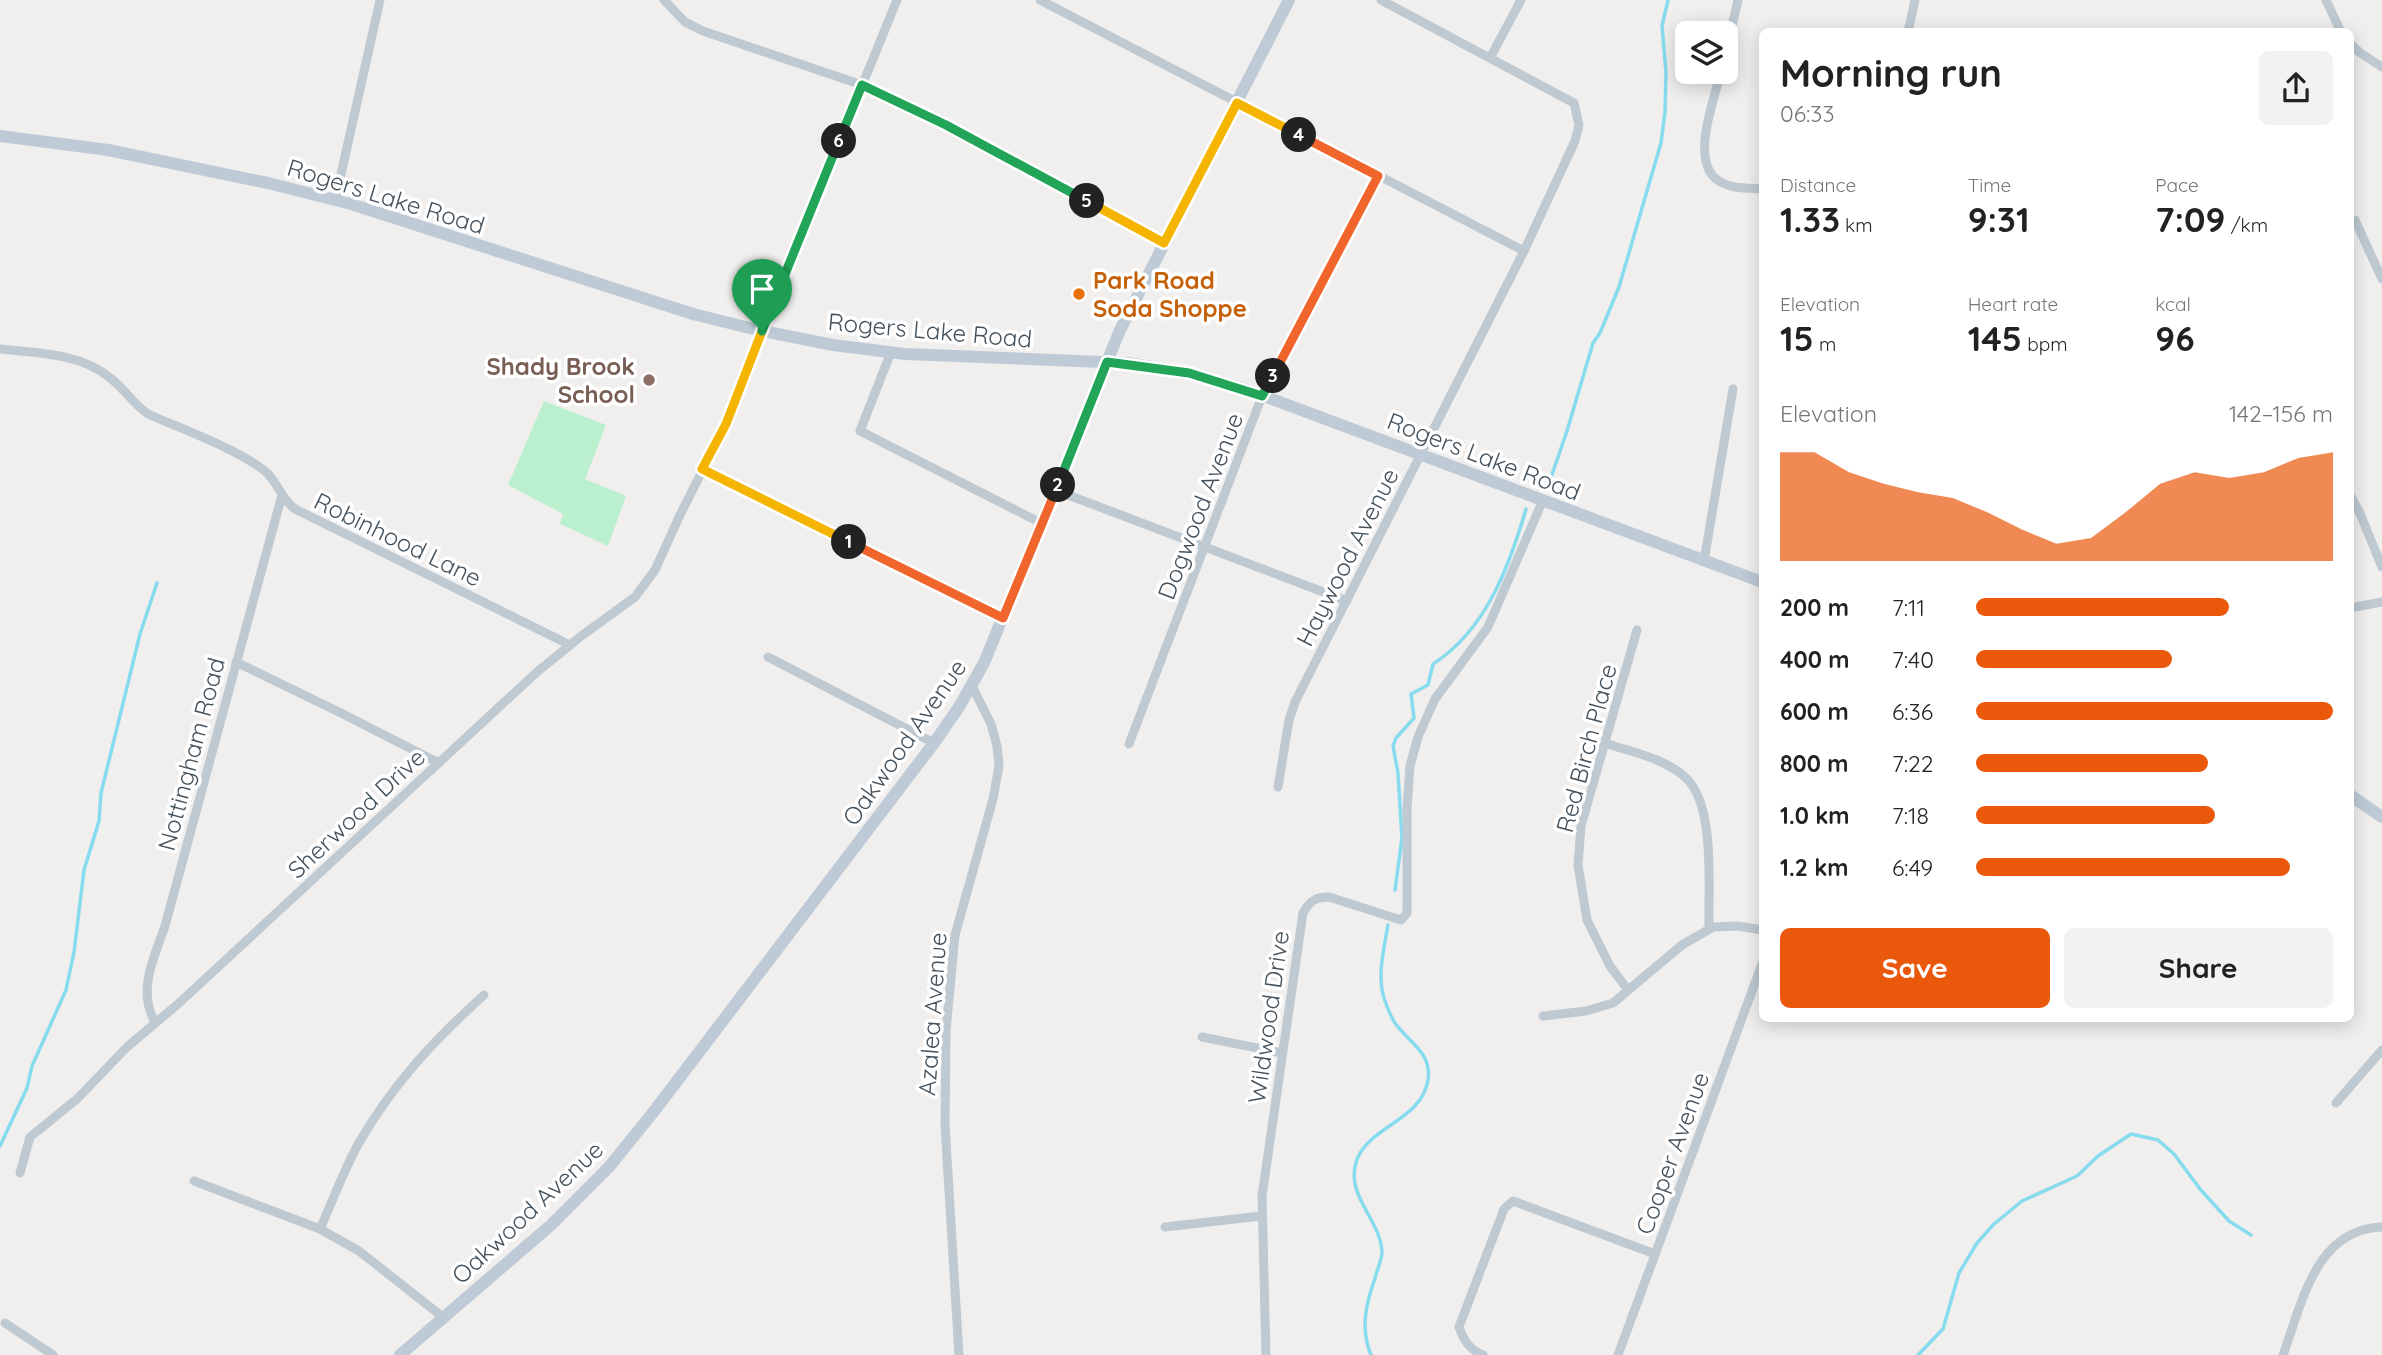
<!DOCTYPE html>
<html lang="en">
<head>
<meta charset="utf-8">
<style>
	body { margin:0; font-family:Quicksand,sans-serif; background:#f2f2f2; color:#222; height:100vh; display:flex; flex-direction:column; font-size:26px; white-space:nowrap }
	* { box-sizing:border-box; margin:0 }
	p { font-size:23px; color:#767676 }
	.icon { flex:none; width:38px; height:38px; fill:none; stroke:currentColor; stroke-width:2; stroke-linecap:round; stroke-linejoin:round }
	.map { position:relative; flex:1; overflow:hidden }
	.side { position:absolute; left:1759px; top:28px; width:595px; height:994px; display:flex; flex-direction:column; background:#fff; border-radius:10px; box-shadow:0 4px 18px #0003 }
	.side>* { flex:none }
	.buttons { position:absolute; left:1675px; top:21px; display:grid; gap:14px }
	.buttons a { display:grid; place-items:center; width:63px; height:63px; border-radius:10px; background:#fff; box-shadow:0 4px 18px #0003; font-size:35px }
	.pin { position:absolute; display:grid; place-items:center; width:60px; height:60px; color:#fff; margin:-72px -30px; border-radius:50% 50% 50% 0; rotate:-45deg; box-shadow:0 0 7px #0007 }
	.pin .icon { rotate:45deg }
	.km { position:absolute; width:35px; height:35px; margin:-18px; border-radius:50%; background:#222; color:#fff; font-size:19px; line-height:35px; text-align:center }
	.round { display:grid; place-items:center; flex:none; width:74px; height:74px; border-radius:10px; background:#f2f2f2 }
	.headline { display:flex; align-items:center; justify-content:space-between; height:119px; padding:0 21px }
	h1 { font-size:38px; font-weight:800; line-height:52px }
	.metrics { display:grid; grid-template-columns:repeat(3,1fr); gap:10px; height:119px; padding:7px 21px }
	.metrics div { display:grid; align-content:center }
	.metrics b { font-size:35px; font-weight:800 }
	.metrics small { font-size:19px; font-weight:400 }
	.metrics p { font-size:19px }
	.chart { height:196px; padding:14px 21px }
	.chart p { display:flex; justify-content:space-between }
	.chart svg { width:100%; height:126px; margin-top:7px; fill:#ea580c; opacity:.7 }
	.button { display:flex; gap:14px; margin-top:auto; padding:14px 21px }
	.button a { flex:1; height:80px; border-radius:10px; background:#ea580c; color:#fff; font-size:28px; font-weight:800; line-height:80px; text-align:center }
	.button a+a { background:#f2f2f2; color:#222 }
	ul { padding:0 21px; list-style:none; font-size:23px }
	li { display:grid; grid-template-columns:112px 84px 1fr; align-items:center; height:52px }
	li i { height:18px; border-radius:9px; background:#ea580c }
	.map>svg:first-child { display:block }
</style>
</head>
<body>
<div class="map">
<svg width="2382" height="1355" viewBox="0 0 2382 1355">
	<rect width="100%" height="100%" fill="#f1eeee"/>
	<polygon fill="#baf0ce" points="544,401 606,425 585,479 626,496 608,546 560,524 563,514 508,485"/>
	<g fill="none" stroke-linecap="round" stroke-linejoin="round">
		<g stroke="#86dbef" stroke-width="3.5">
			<polyline points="1548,486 1567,431 1593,343 1600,333 1619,287 1661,143 1665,112 1666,72 1662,26 1668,0"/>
			<path d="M1395 890 1402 838 1398 773 1393 746 1396 738 1414 718 1411 694 1428 685 1433 664C1486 630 1509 567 1526 509"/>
			<polyline points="0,1146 27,1088 32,1066 66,990 74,952 84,870 99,821 101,793 140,634 157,583"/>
			<path d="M1371 1355C1360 1328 1366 1304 1375 1278 1377 1270 1382 1260 1382 1252 1381 1219 1342 1194 1358 1157 1372 1126 1422 1119 1428 1080 1432 1052 1409 1043 1395 1023 1390 1016 1387 1006 1384 998 1377 976 1384 948 1388 925"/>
			<polyline points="1918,1355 1943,1329 1959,1273 1977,1243 1994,1224 2022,1201 2077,1176 2098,1156 2131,1134 2158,1140 2174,1154 2200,1189 2229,1221 2251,1235"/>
		</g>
		<g stroke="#bec9d1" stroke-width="9">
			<polyline points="664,0 685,22 703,31 862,85 889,96 1164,243"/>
			<polyline points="1040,0 1524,251"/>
			<polyline points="2326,0 2341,32"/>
			<polyline points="1908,32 1915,0"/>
			<polyline points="2350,43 2359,52 2382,67"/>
			<polyline points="1726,52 1738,0"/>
			<polyline points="1490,58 1521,0"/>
			<path d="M1721 72C1714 100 1689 163 1719 181 1731 189 1748 188 1762 189"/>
			<polyline points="335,201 380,0"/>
			<polyline points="2355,220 2382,279"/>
			<path d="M0 349C36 353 80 353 109 377 124 388 133 404 148 414 184 430 235 448 265 471 278 482 281 499 295 509L570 645"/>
			<polyline points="891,352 860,431 1041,523"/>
			<polyline points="702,469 1003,618"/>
			<polyline points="1055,490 1347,601"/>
			<polyline points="2350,495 2359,511 2382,567"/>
			<polyline points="1704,561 1733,389"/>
			<polyline points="2350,608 2382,602"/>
			<polyline points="768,657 934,743"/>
			<polyline points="236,662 341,713 439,763"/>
			<path d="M1605 743C1631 752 1664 758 1685 777 1716 804 1708 889 1709 929"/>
			<polyline points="1129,744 1262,396 1378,176"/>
			<polyline points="1278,787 1289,720 1295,702 1524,251 1575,141 1579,125 1574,103 1381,0"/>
			<polyline points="1628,990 1610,966 1587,920 1578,865 1581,826 1637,630"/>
			<polyline points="1543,1016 1586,1011 1613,1003 1682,945 1713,927 1738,926 1762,930"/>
			<path d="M155 1022C137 991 154 957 165 926L282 495"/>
			<polyline points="1202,1037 1282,1053"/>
			<polyline points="2336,1103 2382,1050"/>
			<polyline points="20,1173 30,1137 77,1099 127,1047 178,1004 537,672 580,637 635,597 655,570 679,517 726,424 762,331 897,0"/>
			<polyline points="194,1181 320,1229 359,1251 444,1318"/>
			<polyline points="1165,1227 1261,1216"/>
			<path d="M320 1229C333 1200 344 1169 360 1141 394 1083 434 1040 484 995"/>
			<polyline points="5,1323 53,1355"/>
			<polyline points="959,1355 945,1125 946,1031 955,935 993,799 999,766 997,746 991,724 972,686"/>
			<path d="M1266 1355 1262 1196 1303 913C1310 901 1315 897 1329 897L1401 920 1407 913V808L1410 766 1418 737 1435 699 1488 627 1543 500"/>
			<path d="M1483 1355C1469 1349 1464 1341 1459 1327L1504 1209 1513 1201 1655 1254"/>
			<polyline points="1618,1355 1762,964"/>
			<path d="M2283 1355C2302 1304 2315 1229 2382 1227"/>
		</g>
		<g stroke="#becad6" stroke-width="12">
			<polyline points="0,136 108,150 268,183 351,204 693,314 762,331 833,345 905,354 1128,363 1189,373 1242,388 1762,582"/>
			<polyline points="2350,795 2382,817"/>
			<polyline points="400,1355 551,1225 609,1167 655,1110 934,743 959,707 984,663 1120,330 1289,0"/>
		</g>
	</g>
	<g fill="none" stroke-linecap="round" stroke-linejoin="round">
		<defs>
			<polyline id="split-1" points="762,331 726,424 702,469 849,542"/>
			<polyline id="split-2" points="849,542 1003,618 1058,485"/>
			<polyline id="split-3" points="1058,485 1107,362 1189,373 1262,396 1273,376"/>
			<polyline id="split-4" points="1273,376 1378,176 1299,135"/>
			<polyline id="split-5" points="1087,201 1164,243 1237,103 1299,135"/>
			<polyline id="split-6" points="839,141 862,85 946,125 1087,201"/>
			<polyline id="split-7" points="762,331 839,141"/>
		</defs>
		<use href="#split-1" stroke="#fff" stroke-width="14"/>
		<use href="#split-2" stroke="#fff" stroke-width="14"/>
		<use href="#split-3" stroke="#fff" stroke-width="14"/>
		<use href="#split-4" stroke="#fff" stroke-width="14"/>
		<use href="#split-5" stroke="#fff" stroke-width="14"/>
		<use href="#split-6" stroke="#fff" stroke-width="14"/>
		<use href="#split-7" stroke="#fff" stroke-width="14"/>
		<use href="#split-1" stroke="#f5b400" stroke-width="9"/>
		<use href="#split-2" stroke="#f0652b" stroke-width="9"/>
		<use href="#split-3" stroke="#22a559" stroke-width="9"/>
		<use href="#split-4" stroke="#f0652b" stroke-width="9"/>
		<use href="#split-5" stroke="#f5b400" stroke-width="9"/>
		<use href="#split-6" stroke="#22a559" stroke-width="9"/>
		<use href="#split-7" stroke="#22a559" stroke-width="9"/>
	</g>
	<circle fill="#e8710a" stroke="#fff" stroke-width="2.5" cx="1079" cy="294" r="7"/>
	<circle fill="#8d6e63" stroke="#fff" stroke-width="2.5" cx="649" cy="380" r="7"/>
	<g text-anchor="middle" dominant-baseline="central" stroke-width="7" stroke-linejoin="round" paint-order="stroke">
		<g font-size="24" fill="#45525c" stroke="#fff">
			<text transform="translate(386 196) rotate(17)">Rogers Lake Road</text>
			<text transform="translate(930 330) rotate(5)">Rogers Lake Road</text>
			<text transform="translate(1484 456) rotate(21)">Rogers Lake Road</text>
			<text transform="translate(1200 506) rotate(-69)">Dogwood Avenue</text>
			<text transform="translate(398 539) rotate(26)">Robinhood Lane</text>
			<text transform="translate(1347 557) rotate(-63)">Haywood Avenue</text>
			<text transform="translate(904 742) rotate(-55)">Oakwood Avenue</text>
			<text transform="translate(1586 748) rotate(-75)">Red Birch Place</text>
			<text transform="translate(191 754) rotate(-75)">Nottingham Road</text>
			<text transform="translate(356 813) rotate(-43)">Sherwood Drive</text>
			<text transform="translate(932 1014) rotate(-86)">Azalea Avenue</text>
			<text transform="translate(1268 1017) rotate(-82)">Wildwood Drive</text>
			<text transform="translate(1672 1153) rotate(-70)">Cooper Avenue</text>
			<text transform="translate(527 1212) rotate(-43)">Oakwood Avenue</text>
		</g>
		<g font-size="24" font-weight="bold" fill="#c56008" stroke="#fff" text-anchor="start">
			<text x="1093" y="280">Park Road<tspan x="1093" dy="28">Soda Shoppe</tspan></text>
		</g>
		<g font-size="24" font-weight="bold" fill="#785e54" stroke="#fff" text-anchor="end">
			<text x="635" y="366">Shady Brook<tspan x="635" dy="28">School</tspan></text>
		</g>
	</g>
</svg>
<div class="buttons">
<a><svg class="icon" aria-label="layers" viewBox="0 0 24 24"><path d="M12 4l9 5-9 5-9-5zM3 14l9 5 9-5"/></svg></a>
</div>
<div class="pin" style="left:762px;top:331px;background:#1e9e55"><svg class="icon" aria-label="arrive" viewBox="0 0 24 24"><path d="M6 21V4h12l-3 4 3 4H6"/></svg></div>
<b class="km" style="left:849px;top:542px">1</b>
<b class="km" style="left:1058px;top:485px">2</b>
<b class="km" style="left:1273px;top:376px">3</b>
<b class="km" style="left:1299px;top:135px">4</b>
<b class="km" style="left:1087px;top:201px">5</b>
<b class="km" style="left:839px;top:141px">6</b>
<section class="side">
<div class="headline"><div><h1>Morning run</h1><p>06:33</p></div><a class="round"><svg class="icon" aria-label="share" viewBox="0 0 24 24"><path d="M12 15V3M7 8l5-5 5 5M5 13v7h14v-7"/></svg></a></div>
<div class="metrics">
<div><p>Distance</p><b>1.33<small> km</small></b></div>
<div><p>Time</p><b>9:31</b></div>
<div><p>Pace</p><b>7:09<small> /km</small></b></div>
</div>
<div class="metrics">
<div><p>Elevation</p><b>15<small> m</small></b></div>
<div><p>Heart rate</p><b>145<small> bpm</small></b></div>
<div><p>kcal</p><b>96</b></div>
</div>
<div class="chart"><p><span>Elevation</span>142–156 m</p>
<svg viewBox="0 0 160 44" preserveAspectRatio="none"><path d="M0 44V6L10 6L20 13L30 17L40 20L50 22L60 27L70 33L80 38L90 36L100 27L110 17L120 13L130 15L140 13L150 8L160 6V44z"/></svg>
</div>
<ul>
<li><b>200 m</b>7:11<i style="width:71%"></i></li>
<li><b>400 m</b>7:40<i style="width:55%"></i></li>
<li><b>600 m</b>6:36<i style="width:100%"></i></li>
<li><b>800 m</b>7:22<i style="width:65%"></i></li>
<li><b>1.0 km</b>7:18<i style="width:67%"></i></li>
<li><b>1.2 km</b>6:49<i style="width:88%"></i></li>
</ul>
<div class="button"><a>Save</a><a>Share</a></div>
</section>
</div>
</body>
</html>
